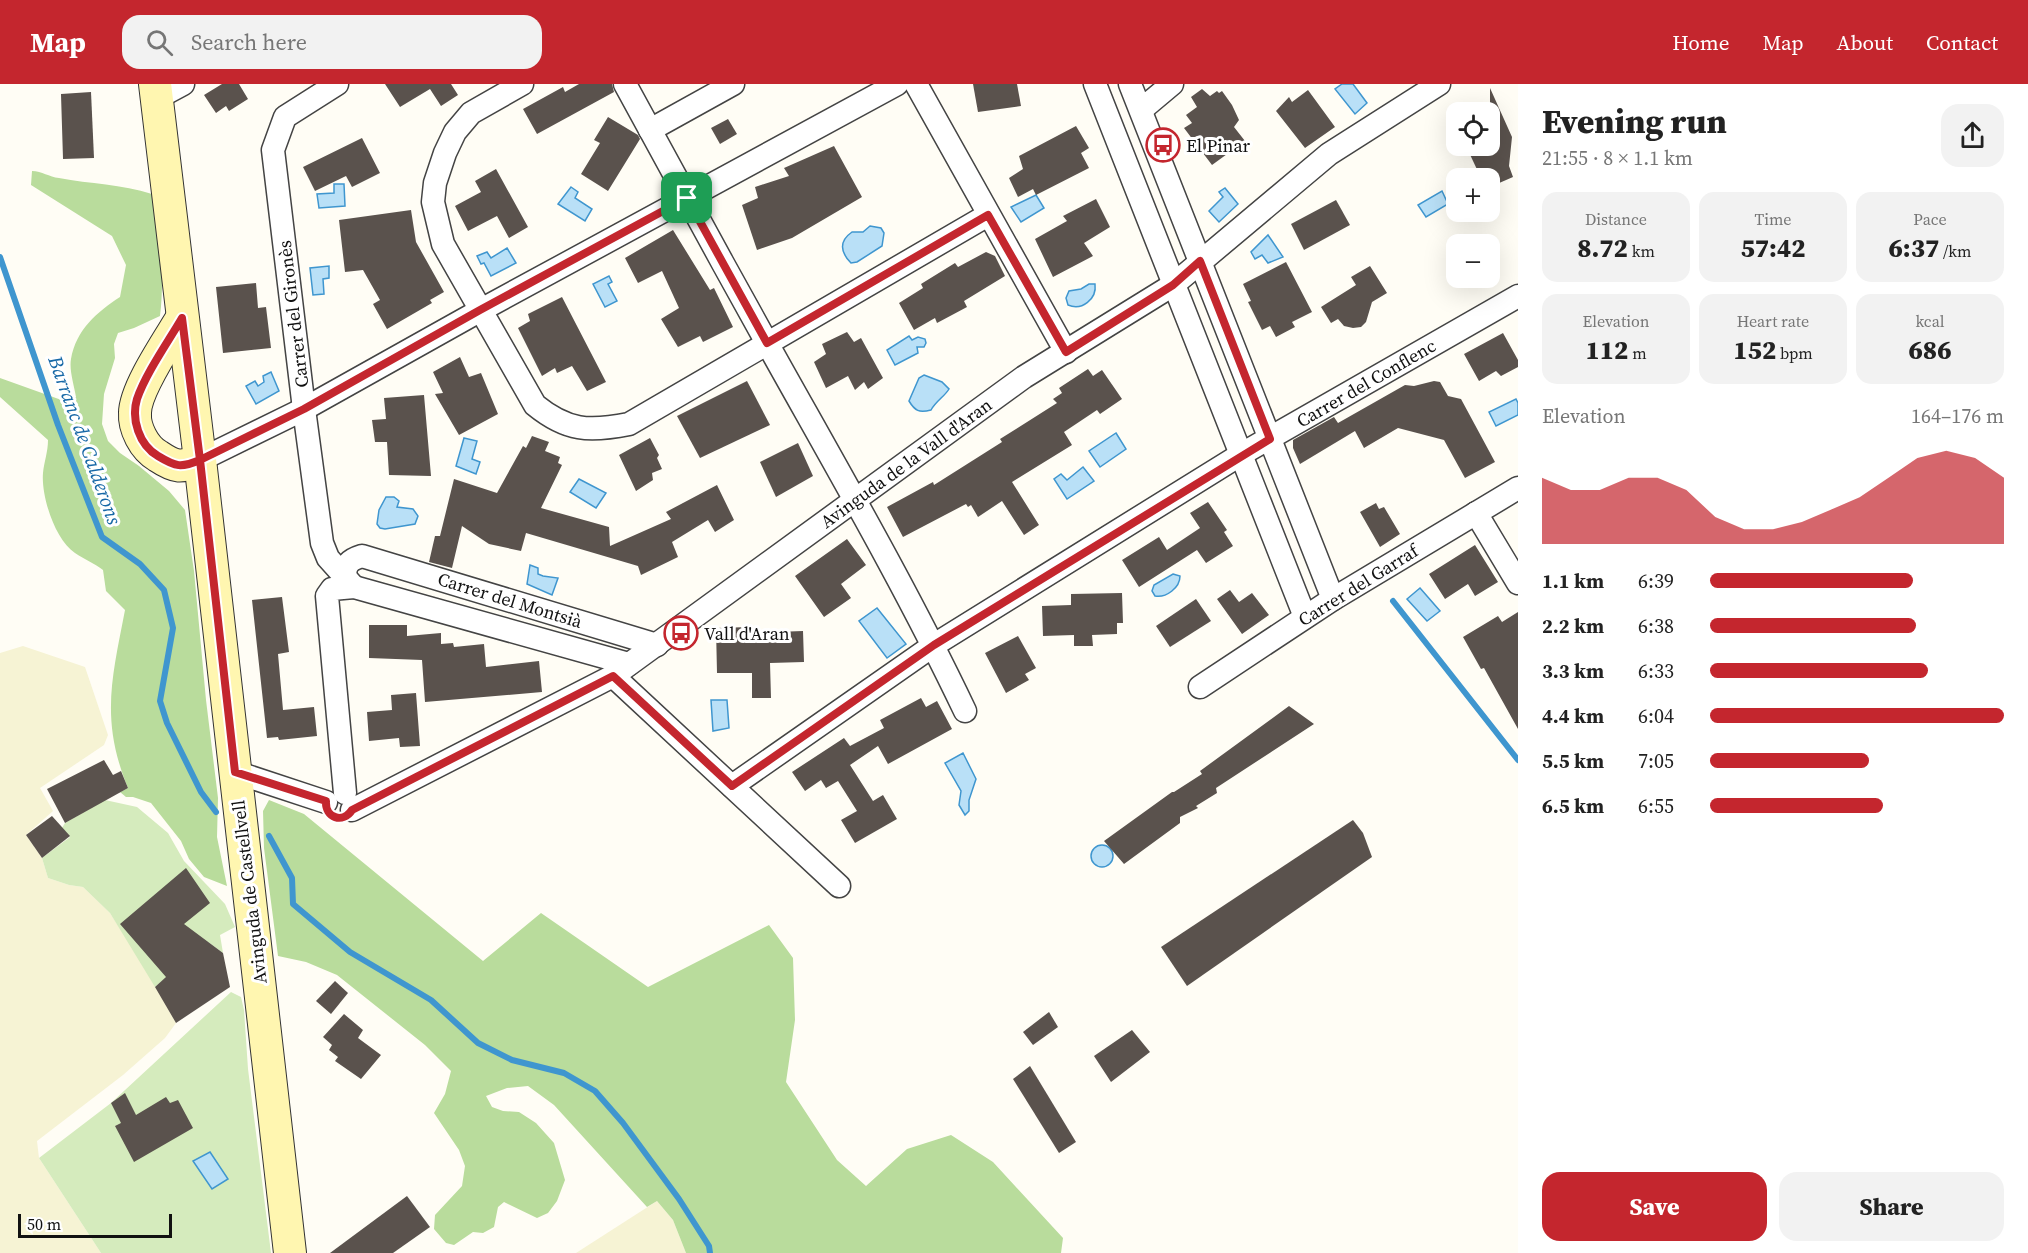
<!DOCTYPE html>
<html lang="en">
<head>
<meta charset="utf-8">
<style>
	body { margin:0; font-family:"Source Serif 4",serif; background:#f2f2f2; color:#222; height:100vh; display:flex; flex-direction:column; font-size:22px; white-space:nowrap }
	* { box-sizing:border-box; margin:0 }
	p { font-size:20px; color:#767676 }
	.icon { flex:none; width:33px; height:33px; fill:none; stroke:currentColor; stroke-width:2; stroke-linecap:round; stroke-linejoin:round }
	.map { position:relative; flex:1; overflow:hidden }
	.drawer { display:flex; flex-direction:column; background:#fff; width:510px }
	.drawer>* { flex:none }
	.tools { position:absolute; left:1446px; top:18px; display:grid; gap:12px }
	.tools a { display:grid; place-items:center; width:54px; height:54px; border-radius:12px; background:#fff; box-shadow:0 6px 24px #0002; font-size:30px }
	.scale { position:absolute; left:18px; bottom:15px; width:154px; box-sizing:border-box; padding-left:6px; border:3px solid #111; border-top:0; font-size:16px; line-height:21px; white-space:nowrap; color:#111; -webkit-text-stroke:4px #fff; paint-order:stroke }
	.pin { position:absolute; display:grid; place-items:center; width:51px; height:51px; color:#fff; margin:-26px; border-radius:12px; box-shadow:0 3px 9px #0006 }
	.round { display:grid; place-items:center; flex:none; width:63px; height:63px; border-radius:18px; background:#f2f2f2 }
	.head { display:flex; align-items:center; justify-content:space-between; height:102px; padding:0 24px }
	h1 { font-size:33px; font-weight:800; line-height:45px }
	.figures { display:grid; grid-template-columns:repeat(3,1fr); gap:9px; height:102px; padding:6px 24px }
	.figures div { display:grid; align-content:center; border-radius:15px; background:#f2f2f2; text-align:center }
	.figures b { font-size:26px; font-weight:800 }
	.figures small { font-size:16px; font-weight:400 }
	.figures p { font-size:16px }
	.chart { height:168px; padding:12px 24px }
	.chart p { display:flex; justify-content:space-between }
	.chart svg { width:100%; height:108px; margin-top:6px; fill:#c4262e; opacity:.7 }
	.primary-button { display:flex; gap:12px; margin-top:auto; padding:12px 24px }
	.primary-button a { flex:1; height:69px; border-radius:18px; background:#c4262e; color:#fff; font-size:24px; font-weight:800; line-height:69px; text-align:center }
	.primary-button a+a { background:#f2f2f2; color:#222 }
	ul { padding:0 24px; list-style:none; font-size:20px }
	li { display:grid; grid-template-columns:96px 72px 1fr; align-items:center; height:45px }
	li i { height:15px; border-radius:8px; background:#c4262e }
	header { display:flex; align-items:center; gap:36px; box-sizing:border-box; height:84px; padding:0 30px; background:#c4262e; color:#fff }
	header strong { font-size:28px }
	nav { display:flex; gap:33px; margin-inline-start:auto; font-size:21px }
	.search { width:420px; height:54px; background:#f2f2f2; display:flex; align-items:center; gap:15px; box-sizing:border-box; padding:0 21px; border-radius:18px; color:#767676; font-size:22px }
	main { display:flex; flex:1; min-height:0 }
	.map>svg:first-child { display:block }
</style>
</head>
<body>
<header>
<strong>Map</strong>
<div class="search"><svg class="icon" aria-label="search" viewBox="0 0 24 24"><circle cx="10" cy="10" r="6"/><path d="M15 15l6 6"/></svg>Search here</div>
<nav><a>Home</a><a>Map</a><a>About</a><a>Contact</a></nav>
</header>
<main>
<div class="map">
<svg width="1518" height="1169" viewBox="0 0 1518 1169">
	<rect width="100%" height="100%" fill="#fffdf5"/>
	<g fill="#f6f3d4">
		<polygon points="23,562 85,583 108,651 104,661 40,704 53,727 26,751 42,774 48,794 69,801 83,803 110,829 142,879 176,939 165,954 123,991 37,1057 39,1074 101,1169 0,1169 0,569"/>
		<polygon points="657,1117 673,1136 686,1169 576,1169"/>
	</g>
	<g fill="#d5ebbd">
		<polygon points="105,716 137,723 168,749 184,777 225,820 235,843 220,851 223,869 208,858 155,903 110,829 83,803 69,801 48,794 42,774 70,753 62,744 65,739"/>
		<polygon points="231,908 241,913 244,926 248,985 271,1169 101,1169 39,1074 111,1019"/>
	</g>
	<g fill="#b9dc9c">
		<path d="M32 87C42 87 49 93 59 94 90 100 122 100 152 110 160 149 165 192 160 232L134 244 118 249 114 260 115 274 104 310 102 340 108 357 120 369 139 382 169 407 185 426 194 487 206 616 218 714 217 753 227 802 204 793 189 775 181 757 151 719 133 713H126L120 708 128 704C100 636 112 594 125 526L106 507 103 486C94 479 84 475 75 469 55 456 41 412 43 389 44 378 48 368 48 356L0 313V294L67 318 76 313C74 301 69 286 71 275 76 246 97 228 120 213L126 181 112 152 31 101Z"/>
		<polygon points="269,716 304,730 483,877 541,829 648,903 769,841 793,874 795,936 786,998 837,1076 866,1102 907,1065 951,1051 993,1078 1063,1154 1061,1169 686,1169 673,1136 657,1117 647,1123 554,1021 528,1002 507,1004 486,1012 492,1023 503,1027 519,1028 536,1039 554,1059 565,1096 557,1117 548,1129 537,1134 504,1118 498,1123 494,1143 483,1149 473,1148 454,1161 446,1159 434,1145 435,1131 462,1102 465,1082 459,1066 434,1029 445,1010 451,987 425,961 337,891 306,878 278,872 264,764 263,727"/>
	</g>
	<g fill="#b9e0f7" stroke="#3f96cf" stroke-width="1.5">
		<polygon points="1342,0 1353,0 1367,19 1355,30 1335,5"/>
		<polygon points="334,100 344,100 345,122 319,124 317,110 334,109"/>
		<polygon points="571,103 578,108 575,114 592,125 585,137 558,120"/>
		<polygon points="1225,104 1238,120 1219,138 1209,127 1223,113 1219,108"/>
		<polygon points="1442,107 1448,120 1426,133 1418,121"/>
		<polygon points="1036,111 1044,124 1021,138 1011,123"/>
		<path d="M870 142 881 144 884 149 882 162 857 178 851 179C840 168 839 157 852 148H863Z"/>
		<polygon points="1268,151 1283,173 1268,179 1262,171 1255,175 1251,168"/>
		<polygon points="507,164 516,179 491,192 484,179 481,180 477,172 487,168 491,174"/>
		<polygon points="329,182 329,194 323,195 324,210 313,211 310,184"/>
		<polygon points="609,192 612,198 608,200 617,217 605,223 593,200"/>
		<path d="M1089 200H1095C1097 215 1082 227 1068 221L1066 214 1069 207 1081 205Z"/>
		<polygon points="909,252 912,256 918,253 925,255 926,259 924,263 917,263 918,269 895,281 887,266"/>
		<polygon points="271,288 279,307 256,320 246,302 255,297 258,302 264,298 263,292"/>
		<path d="M924 291 942 298 949 305C945 312 936 317 931 326 919 329 915 327 909 317L919 294Z"/>
		<polygon points="1516,315 1518,319 1518,331 1496,342 1489,328"/>
		<polygon points="1116,349 1126,365 1100,383 1089,367"/>
		<polygon points="464,354 477,357 472,375 480,378 476,390 456,382"/>
		<polygon points="1083,383 1094,397 1067,415 1054,395 1061,390 1067,396"/>
		<polygon points="579,395 606,409 596,424 570,408"/>
		<polygon points="386,413 394,413 399,417 397,423 413,425 418,432 415,440 385,445 380,444 377,440 379,426"/>
		<polygon points="530,481 538,484 538,490 543,492 558,494 552,511 527,500"/>
		<path d="M1173 490 1180 492C1180 504 1166 514 1155 512L1152 507 1154 501Z"/>
		<polygon points="1420,504 1440,527 1427,537 1407,515"/>
		<polygon points="877,524 906,560 887,574 859,537"/>
		<polygon points="711,616 727,616 729,644 713,647"/>
		<polygon points="963,669 976,695 969,716 969,727 965,731 959,721 961,707 945,679"/>
		<circle cx="1102" cy="772" r="11"/>
		<polygon points="210,1068 228,1095 212,1105 193,1077"/>
	</g>
	<g fill="none" stroke-linecap="round" stroke-linejoin="round">
		<g stroke="#3f96cf" stroke-width="6">
			<polyline points="0,173 58,341 102,453 140,480 164,506 173,544 160,617 167,639 201,708 216,728"/>
			<polyline points="1393,517 1518,676"/>
			<polyline points="269,752 292,794 293,820 350,868 431,916 478,959 512,976 564,989 595,1007 623,1039 679,1115 709,1162 710,1169"/>
		</g>
	</g>
	<g fill="#5a524d">
		<polygon points="222,0 239,0 248,15 229,27 226,22 216,29 204,11"/>
		<polygon points="385,0 451,0 458,11 441,22 430,5 400,23"/>
		<polygon points="579,0 612,0 614,8 537,50 523,25 563,3 565,8"/>
		<polygon points="973,0 1017,0 1021,22 978,28"/>
		<polygon points="1490,4 1512,53 1509,82 1513,93 1490,103 1490,94 1481,94 1466,62 1490,62"/>
		<polygon points="1202,5 1210,12 1217,7 1219,9 1222,7 1232,21 1239,36 1234,43 1245,57 1212,81 1184,44 1192,39 1186,31 1197,23 1191,13"/>
		<polygon points="1308,6 1335,43 1305,64 1276,27 1289,13 1292,18"/>
		<polygon points="91,8 94,74 63,75 61,10"/>
		<polygon points="608,33 638,51 640,55 608,107 581,90 600,59 594,56"/>
		<polygon points="728,35 737,50 720,60 711,44"/>
		<polygon points="1076,42 1089,64 1081,69 1089,84 1036,111 1033,105 1018,113 1009,94 1023,85 1019,72"/>
		<polygon points="362,54 380,89 352,103 346,92 315,107 303,83"/>
		<polygon points="834,62 862,113 792,154 757,166 742,121 758,114 755,103 789,92 784,84"/>
		<polygon points="496,85 528,143 509,154 497,132 468,147 455,122 481,108 475,97"/>
		<polygon points="1096,115 1110,143 1084,159 1093,172 1053,193 1035,155 1067,137 1063,132"/>
		<polygon points="1336,116 1350,141 1304,166 1291,140"/>
		<polygon points="411,126 416,158 444,208 430,216 432,219 387,245 373,220 380,216 363,186 345,188 339,136"/>
		<polygon points="673,146 710,206 714,204 733,243 703,258 700,252 678,263 661,235 679,224 662,187 638,199 625,174"/>
		<polygon points="986,168 995,172 1005,192 964,217 967,223 937,239 935,234 914,246 899,219 923,204 921,200 955,179 958,183"/>
		<polygon points="1286,178 1312,228 1292,238 1295,243 1276,253 1270,242 1262,246 1248,218 1251,217 1243,200"/>
		<polygon points="1370,182 1387,209 1372,218 1366,238 1361,243 1353,244 1344,242 1338,235 1331,239 1321,223 1356,201 1351,193"/>
		<polygon points="256,199 258,224 266,223 271,264 223,269 216,203"/>
		<polygon points="562,213 606,298 587,307 572,282 557,289 555,284 542,292 518,244 530,237 528,230"/>
		<polygon points="847,248 854,258 861,254 883,294 868,305 864,298 855,306 848,292 826,304 814,278 826,270 822,260"/>
		<polygon points="1503,249 1518,276 1518,283 1501,292 1496,287 1479,297 1464,270"/>
		<polygon points="460,273 469,293 481,289 498,330 459,351 435,310 443,309 433,288"/>
		<polygon points="1088,285 1093,292 1102,286 1122,315 1100,330 1097,326 1064,348 1072,361 1012,398 1039,441 1024,451 1002,417 978,433 971,421 968,423 966,420 903,453 887,423 933,398 934,401 1002,358 1000,355 1057,319 1053,315 1062,309 1059,304"/>
		<polygon points="747,297 770,341 700,374 677,332"/>
		<polygon points="1434,297 1440,298 1448,312 1461,315 1495,378 1465,394 1444,356 1398,344 1364,364 1355,347 1300,380 1293,364 1293,356 1334,333 1338,339 1405,301 1414,302"/>
		<polygon points="424,311 431,392 389,391 387,358 375,358 372,336 386,335 384,314"/>
		<polygon points="532,352 549,358 545,367 560,373 558,379 562,381 541,424 609,443 610,462 671,435 666,428 717,401 734,436 715,448 708,436 672,458 678,473 641,491 638,482 526,449 521,467 489,460 462,442 452,484 429,478 435,452 440,452 454,395 497,409 523,362 526,364"/>
		<polygon points="650,354 659,371 657,374 662,385 652,389 653,396 636,407 619,371"/>
		<polygon points="798,359 813,392 776,413 760,378"/>
		<polygon points="1208,418 1227,446 1224,448 1233,462 1206,479 1197,466 1139,503 1122,476 1159,453 1167,466 1200,444 1190,429"/>
		<polygon points="1376,419 1379,425 1384,423 1400,450 1380,463 1360,428"/>
		<polygon points="847,455 866,481 841,500 851,514 824,533 795,492"/>
		<polygon points="1475,461 1498,498 1475,512 1468,500 1445,515 1429,490"/>
		<polygon points="1230,506 1239,518 1252,509 1269,531 1242,550 1217,515"/>
		<polygon points="1122,509 1123,539 1117,539 1117,550 1092,551 1093,562 1074,562 1074,551 1043,552 1042,522 1071,521 1071,510"/>
		<polygon points="282,513 289,568 278,570 283,626 314,623 317,652 279,656 278,653 267,654 252,516"/>
		<polygon points="1196,515 1211,537 1170,563 1156,542"/>
		<polygon points="1518,528 1518,645 1484,584 1481,585 1463,553 1498,532 1502,538"/>
		<polygon points="369,541 407,541 407,552 441,549 441,560 453,559 454,563 484,560 486,583 539,577 542,608 425,618 422,576 369,574"/>
		<polygon points="751,543 752,549 803,547 804,578 770,579 771,614 752,614 752,589 717,589 716,544"/>
		<polygon points="1018,552 1036,584 1025,590 1029,596 1006,609 985,569"/>
		<polygon points="416,609 420,662 400,663 399,654 369,657 367,628 392,626 391,611"/>
		<polygon points="921,614 926,623 937,617 952,645 888,680 878,662 850,681 873,717 883,711 897,735 855,759 841,736 857,727 838,697 826,704 821,696 805,707 792,688 844,654 850,662 884,644 880,636"/>
		<polygon points="1289,622 1314,640 1216,704 1217,709 1196,722 1198,724 1180,733 1180,739 1124,780 1104,757 1172,708 1174,708 1202,690 1200,687"/>
		<polygon points="104,676 113,691 121,687 128,704 65,739 47,705"/>
		<polygon points="52,732 70,752 42,774 26,751"/>
		<polygon points="1353,736 1363,749 1372,773 1187,902 1161,863"/>
		<polygon points="186,784 210,819 184,840 223,869 230,903 176,939 155,903 166,893 120,840"/>
		<polygon points="335,897 348,909 331,930 316,917"/>
		<polygon points="1049,928 1058,943 1033,961 1023,948"/>
		<polygon points="344,930 363,946 358,954 381,971 361,995 335,977 338,973 329,966 332,961 323,953"/>
		<polygon points="1132,946 1150,968 1111,998 1094,972"/>
		<polygon points="1030,982 1076,1058 1059,1069 1013,995"/>
		<polygon points="125,1009 136,1031 166,1013 170,1019 178,1016 193,1044 134,1078 115,1042 121,1039 111,1019"/>
		<polygon points="407,1112 430,1143 393,1169 330,1169"/>
	</g>
	<g fill="none" stroke-linecap="round" stroke-linejoin="round">
		<defs>
			<g id="street">
				<polyline points="337,0 285,33 273,66 304,325 322,459 328,474 354,503"/>
				<path d="M522 0 471 29 455 48 445 69 435 99 433 118 443 160 535 321C567 347 589 348 629 340L988 131"/>
				<path d="M625 0C672 86 719 173 767 259 835 381 905 501 965 627"/>
				<polyline points="916,0 1066,268"/>
				<polyline points="1095,0 1305,533"/>
				<polyline points="1130,0 1333,515"/>
				<polyline points="157,14 183,0"/>
				<polyline points="1141,26 1172,0"/>
				<polyline points="650,46 733,0"/>
				<polyline points="200,376 304,325 481,226 897,0"/>
				<polyline points="1476,429 1518,499"/>
				<path d="M345 494C345 480 349 476 362 472L657 561"/>
				<polyline points="613,592 839,802"/>
				<polyline points="1200,603 1333,515 1518,404"/>
				<polyline points="235,688 326,718"/>
				<polyline points="732,702 934,561 1240,371 1518,212"/>
				<polyline points="345,709 327,512 332,505 354,503 629,580"/>
				<polyline points="352,726 613,592 1024,293 1173,201 1329,70 1439,0"/>
			</g>
			<g id="secondary">
				<polyline points="155,0 200,376 290,1169"/>
				<path d="M182 234C169 256 135 305 135 329 134 344 144 364 158 372 176 384 181 384 200 376"/>
			</g>
		</defs>
		<use href="#street" stroke="#444" stroke-width="25"/>
		<use href="#secondary" stroke="#333" stroke-width="34"/>
		<use href="#street" stroke="#fff" stroke-width="22"/>
		<use href="#secondary" stroke="#fff6b0" stroke-width="32"/>
	</g>
	<g fill="none" stroke-linecap="round" stroke-linejoin="round">
		<defs>
			<path id="route" d="M687 114 480 226 304 325 200 376 182 234C168 258 146 289 137 315 131 335 139 361 158 372 176 383 181 384 200 376L235 688 326 717C325 734 343 740 352 726L613 592 732 702 934 561 1270 355 1200 177 1173 201 1066 268 988 131 767 259 687 114"/>
		</defs>
		<use href="#route" stroke="#fff" stroke-width="12"/>
		<use href="#route" stroke="#c4262e" stroke-width="8"/>
	</g>
	<defs>
		<symbol id="bus-ring" viewBox="-11 -11 22 22"><circle r="9.5" fill="#fff" stroke="#c4262e" stroke-width="1.5"/><path d="M-5-6H5V4H4V6H2V4H-2V6H-4V4H-5ZM-3.5-4V0h7V-4ZM-3.5 1.2v1.5H-2V1.2ZM2 1.2v1.5H3.5V1.2Z" fill="#c4262e"/></symbol>
	</defs>
	<g fill-rule="evenodd">
		<use href="#bus-ring" x="1144" y="42" width="38" height="38"/>
		<use href="#bus-ring" x="662" y="530" width="38" height="38"/>
	</g>
	<g text-anchor="middle" dominant-baseline="central" stroke-width="6" stroke-linejoin="round" paint-order="stroke">
		<g font-size="18" fill="#111" stroke="#fff" text-anchor="start">
			<text x="1186" y="61">El Pinar</text>
			<text x="704" y="549">Vall d'Aran</text>
		</g>
		<g font-size="18" fill="#111" stroke="#fff">
			<text transform="translate(293 230) rotate(-97)">Carrer del Gironès</text>
			<text transform="translate(1366 299) rotate(-30)">Carrer del Conflenc</text>
			<text transform="translate(906 379) rotate(-36)">Avinguda de la Vall d'Aran</text>
			<text transform="translate(1358 501) rotate(-32)">Carrer del Garraf</text>
			<text transform="translate(510 516) rotate(17)">Carrer del Montsià</text>
			<text transform="translate(249 808) rotate(-97)">Avinguda de Castellvell</text>
		</g>
		<g font-size="20" font-style="italic" fill="#1768a6" stroke="#fff">
			<text transform="translate(85 356) rotate(70)">Barranc de Calderons</text>
		</g>
	</g>
</svg>
<div class="tools">
<a><svg class="icon" aria-label="locate" viewBox="0 0 24 24"><circle cx="12" cy="12" r="6"/><path d="M12 2v4M12 18v4M2 12h4M18 12h4"/></svg></a>
<a>+</a>
<a>−</a>
</div>
<div class="scale">50 m</div>
<div class="pin" style="left:687px;top:114px;background:#1e9e55"><svg class="icon" aria-label="arrive" viewBox="0 0 24 24"><path d="M6 21V4h12l-3 4 3 4H6"/></svg></div>
</div>
<section class="drawer">
<div class="head"><div><h1>Evening run</h1><p>21:55 · 8 × 1.1 km</p></div><a class="round"><svg class="icon" aria-label="share" viewBox="0 0 24 24"><path d="M12 15V3M7 8l5-5 5 5M5 13v7h14v-7"/></svg></a></div>
<div class="figures">
<div><p>Distance</p><b>8.72<small> km</small></b></div>
<div><p>Time</p><b>57:42</b></div>
<div><p>Pace</p><b>6:37<small> /km</small></b></div>
</div>
<div class="figures">
<div><p>Elevation</p><b>112<small> m</small></b></div>
<div><p>Heart rate</p><b>152<small> bpm</small></b></div>
<div><p>kcal</p><b>686</b></div>
</div>
<div class="chart"><p><span>Elevation</span>164–176 m</p>
<svg viewBox="0 0 160 44" preserveAspectRatio="none"><path d="M0 44V17L10 22L20 22L30 17L40 17L50 22L60 33L70 38L80 38L90 35L100 30L110 25L120 17L130 9L140 6L150 9L160 17V44z"/></svg>
</div>
<ul>
<li><b>1.1 km</b>6:39<i style="width:69%"></i></li>
<li><b>2.2 km</b>6:38<i style="width:70%"></i></li>
<li><b>3.3 km</b>6:33<i style="width:74%"></i></li>
<li><b>4.4 km</b>6:04<i style="width:100%"></i></li>
<li><b>5.5 km</b>7:05<i style="width:54%"></i></li>
<li><b>6.5 km</b>6:55<i style="width:59%"></i></li>
</ul>
<div class="primary-button"><a>Save</a><a>Share</a></div>
</section>
</main>
</body>
</html>
